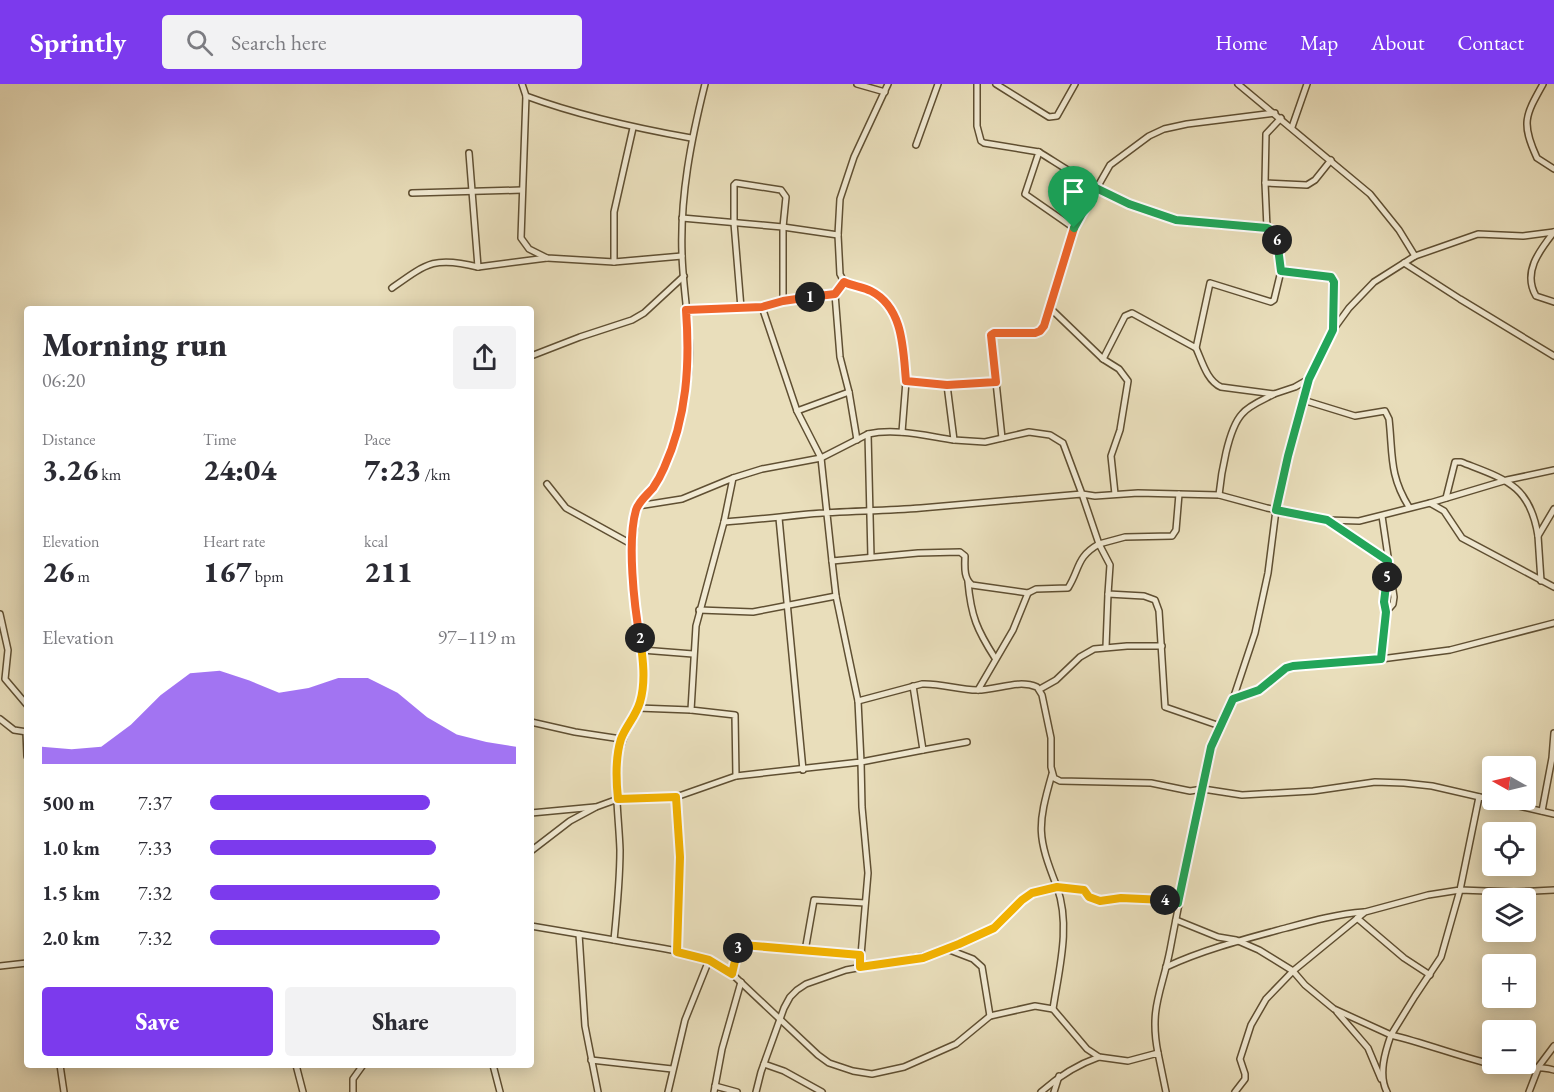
<!DOCTYPE html>
<html lang="en">
<head>
<meta charset="utf-8">
<style>
	body { margin:0; font-family:"EB Garamond",serif; background:#f2f2f3; color:#2b2b33; height:100vh; display:flex; flex-direction:column; font-size:22px; white-space:nowrap }
	* { box-sizing:border-box; margin:0 }
	p { font-size:20px; color:#7c7c81 }
	.icon { flex:none; width:33px; height:33px; fill:none; stroke:currentColor; stroke-width:2; stroke-linecap:round; stroke-linejoin:round }
	.map { position:relative; flex:1; overflow:hidden }
	.side { position:absolute; left:24px; top:222px; width:510px; height:762px; display:flex; flex-direction:column; background:#fff; border-radius:6px; box-shadow:0 3px 15px #0003 }
	.side>* { flex:none }
	.needle { width:39px; rotate:278deg }
	.controls { position:absolute; left:1482px; top:672px; display:grid; gap:12px }
	.controls a { display:grid; place-items:center; width:54px; height:54px; border-radius:6px; background:#fff; box-shadow:0 3px 15px #0003; font-size:30px }
	.pin { position:absolute; display:grid; place-items:center; width:51px; height:51px; color:#fff; margin:-62px -26px; border-radius:50% 50% 50% 0; rotate:-45deg; box-shadow:0 0 6px #0007 }
	.pin .icon { rotate:45deg }
	.km { position:absolute; width:30px; height:30px; margin:-15px; border-radius:50%; background:#222; color:#fff; font-size:16px; line-height:30px; text-align:center }
	.round { display:grid; place-items:center; flex:none; width:63px; height:63px; border-radius:6px; background:#f2f2f3 }
	.headline { display:flex; align-items:center; justify-content:space-between; height:102px; padding:0 18px }
	h1 { font-size:33px; font-weight:800; line-height:45px }
	.metrics { display:grid; grid-template-columns:repeat(3,1fr); gap:9px; height:102px; padding:6px 18px }
	.metrics div { display:grid; align-content:center }
	.metrics b { font-size:30px; font-weight:800 }
	.metrics small { font-size:16px; font-weight:400 }
	.metrics p { font-size:16px }
	.chart { height:168px; padding:12px 18px }
	.chart p { display:flex; justify-content:space-between }
	.chart svg { width:100%; height:108px; margin-top:6px; fill:#7c3aed; opacity:.7 }
	.cta { display:flex; gap:12px; margin-top:auto; padding:12px 18px }
	.cta a { flex:1; height:69px; border-radius:6px; background:#7c3aed; color:#fff; font-size:24px; font-weight:800; line-height:69px; text-align:center }
	.cta a+a { background:#f2f2f3; color:#2b2b33 }
	ul { padding:0 18px; list-style:none; font-size:20px }
	li { display:grid; grid-template-columns:96px 72px 1fr; align-items:center; height:45px }
	li i { height:15px; border-radius:8px; background:#7c3aed }
	header { display:flex; align-items:center; gap:36px; box-sizing:border-box; height:84px; padding:0 30px; background:#7c3aed; color:#fff }
	header strong { font-size:28px }
	nav { display:flex; gap:33px; margin-inline-start:auto; font-size:21px }
	.search { width:420px; height:54px; background:#f2f2f3; display:flex; align-items:center; gap:15px; box-sizing:border-box; padding:0 21px; border-radius:6px; color:#7c7c81; font-size:22px }
	.map>svg:first-child { display:block }
</style>
</head>
<body>
<header>
<strong>Sprintly</strong>
<div class="search"><svg class="icon" aria-label="search" viewBox="0 0 24 24"><circle cx="10" cy="10" r="6"/><path d="M15 15l6 6"/></svg>Search here</div>
<nav><a>Home</a><a>Map</a><a>About</a><a>Contact</a></nav>
</header>
<div class="map">
<svg width="1554" height="1008" viewBox="0 0 1554 1008">
	<rect width="100%" height="100%" fill="#e9debb"/>
	<filter id="stains"><feTurbulence type="fractalNoise" baseFrequency=".00333" numOctaves="4"/><feColorMatrix values="0 0 0 0 .2 0 0 0 0 .09 0 0 0 0 .02 0 0 0 .5 -.17"/></filter>
	<radialGradient id="worn" r=".72"><stop offset=".6" stop-color="#630" stop-opacity="0"/><stop offset="1" stop-color="#630" stop-opacity=".3"/></radialGradient>
	<g fill="none" stroke-linecap="round" stroke-linejoin="round">
		<defs>
			<g id="street">
				<polyline points="522,0 526,12 521,154 529,165 547,174 614,178 682,172"/>
				<path d="M705 0C691 56 680 112 682 170 683 211 693 252 688 293 684 325 676 359 661 389 654 403 638 415 636 431 631 465 632 501 637 535 639 556 644 577 643 598 642 627 621 647 618 675 614 705 619 736 620 766 620 796 617 826 614 856 645 862 678 865 708 875 716 878 724 885 732 890L818 971 829 979 853 987 872 990 904 983 956 960 990 932 1035 922 1053 925 1087 965 1099 973 1128 977 1158 969 1166 1008"/>
				<polyline points="857,0 885,8"/>
				<path d="M888 0 854 73 840 115 838 151 840 190 844 198C853 202 863 203 871 207 904 224 903 266 906 297L947 301 954 356 985 358 1029 348 1050 351 1063 359 1082 410 1095 412 1138 409 1219 411 1267 424 1327 436 1359 437 1430 419 1507 396 1554 386"/>
				<polyline points="977,0 977,42 981,57 984,59 1039,68 1025,110 1074,144 1049,223 1103,275 1119,285 1128,297 1120,346 1111,372 1115,410"/>
				<polyline points="996,0 1049,33 1057,32 1075,0"/>
				<polyline points="1238,0 1370,110 1399,146 1415,172"/>
				<path d="M1543 0C1525 32 1521 39 1537 74L1554 85"/>
				<path d="M526 12C580 32 635 44 691 54"/>
				<polyline points="1281,34 1266,50 1265,99 1307,101 1315,96 1331,76"/>
				<polyline points="1292,43 1307,0"/>
				<polyline points="916,61 938,0"/>
				<path d="M1039 68C1082 95 1125 125 1175 135 1205 142 1237 142 1267 144L1265 99"/>
				<polyline points="469,69 478,183 547,174"/>
				<polyline points="412,109 522,106"/>
				<polyline points="682,134 783,143 838,151"/>
				<polyline points="1074,144 1110,81 1149,52 1164,45 1187,40 1275,29"/>
				<polyline points="1267,144 1274,147 1277,151 1281,187"/>
				<path d="M1554 148C1540 166 1522 188 1536 212L1554 218"/>
				<polyline points="614,178 614,128 633,44"/>
				<polyline points="1404,179 1460,215 1554,272"/>
				<polyline points="844,198 835,210 840,273 849,308 857,356"/>
				<path d="M392 204C427 179 435 172 478 183"/>
				<polyline points="762,223 797,327 849,308"/>
				<polyline points="741,224 734,139 734,101 736,99 781,106 786,113 783,143 783,217"/>
				<polyline points="686,226 762,223 783,217 835,210"/>
				<path d="M1196 264C1202 277 1207 297 1221 303L1274 310 1295 303 1309 295"/>
				<polyline points="531,272 580,253 632,236 644,229 684,192"/>
				<polyline points="1103,275 1125,232 1132,229 1196,264 1210,199 1271,218 1274,216 1281,187 1331,193 1334,195 1333,244"/>
				<polyline points="996,298 1002,354"/>
				<path d="M947 301 996 298 991 251 994 249H1035C1046 245 1046 234 1049 223"/>
				<path d="M1303 316 1355 332 1385 327 1389 335C1393 371 1389 391 1409 423"/>
				<polyline points="902,348 906,297"/>
				<polyline points="868,350 871,473"/>
				<path d="M733 394 762 385 821 374 868 350C896 344 926 352 954 356"/>
				<polyline points="547,400 566,424 633,461"/>
				<polyline points="1179,410 1176,446 1172,452 1125,453 1099,460 1110,481 1108,510 1144,512 1155,516 1159,527 1165,623 1220,642"/>
				<path d="M1219 411C1221 391 1228 345 1242 330 1249 321 1265 315 1274 310"/>
				<path d="M1446 414 1455 378H1461C1504 395 1530 400 1538 452"/>
				<polyline points="1430,419 1444,427 1462,454 1554,503"/>
				<path d="M638 422 682 415 733 394 724 438C753 436 781 433 809 430 846 427 884 427 921 424L1082 410 1099 460C1076 473 1080 485 1068 504L1036 505 1028 509 972 501C963 494 965 481 965 472L960 468 918 469 832 477 821 374 797 327"/>
				<polyline points="1382,432 1394,513 1393,520 1386,528"/>
				<polyline points="779,434 803,686"/>
				<polyline points="1327,437 1388,477"/>
				<polyline points="724,438 696,542 691,626 735,631 736,692"/>
				<polyline points="832,477 836,512 858,617"/>
				<polyline points="1541,497 1538,452 1554,425"/>
				<path d="M968 498C971 532 977 546 995 574"/>
				<polyline points="699,526 753,528 836,512"/>
				<polyline points="0,530 8,566 5,595 27,621"/>
				<polyline points="1106,563 1108,510"/>
				<polyline points="642,566 693,570"/>
				<polyline points="1381,575 1386,528 1384,518 1388,488"/>
				<polyline points="1040,605 1056,596 1080,573 1094,565 1127,562 1162,562"/>
				<polyline points="978,606 1013,546 1028,509"/>
				<polyline points="1233,615 1259,606 1281,588 1293,582 1381,575 1450,566 1554,539"/>
				<polyline points="638,624 691,626"/>
				<polyline points="0,635 14,646 27,648"/>
				<polyline points="531,638 575,648 621,655"/>
				<polyline points="26,648 27,672"/>
				<polyline points="923,666 967,658"/>
				<polyline points="676,713 680,773 677,868"/>
				<polyline points="1542,727 1552,674 1554,649"/>
				<polyline points="531,729 595,723"/>
				<path d="M531 767 570 737 596 723 618 715 676 713 736 692 861 678 858 617 922 600C940 599 959 606 977 606 998 606 1018 595 1037 603L1042 611 1051 654V683L1054 694 1060 697 1151 699 1190 707 1203 705 1242 711 1313 707 1375 698 1404 699 1432 702 1554 730"/>
				<path d="M1554 806 1514 808 1460 806 1441 873 1415 912 1391 951C1428 960 1463 974 1499 982 1518 986 1535 981 1554 986"/>
				<polyline points="1357,834 1404,874 1430,891"/>
				<path d="M1176 836 1218 853 1236 856 1259 866 1293 887 1305 901 1334 925 1391 951C1385 968 1378 991 1387 1008"/>
				<polyline points="531,842 614,856"/>
				<polyline points="579,850 585,942 598,1008"/>
				<polyline points="947,865 973,875 982,883 990,932"/>
				<polyline points="805,867 814,816 865,819"/>
				<polyline points="0,882 27,879"/>
				<polyline points="860,883 868,789 862,723 861,678 923,666 913,602"/>
				<path d="M1166 883C1205 865 1245 855 1286 844 1312 837 1337 830 1364 828"/>
				<path d="M732 890C734 879 733 867 743 861L860 871"/>
				<path d="M1053 925C1059 885 1071 842 1057 803L1084 806C1088 811 1092 815 1099 816 1106 817 1115 813 1122 814 1141 815 1159 814 1178 819"/>
				<polyline points="1337,928 1368,964 1381,995"/>
				<path d="M1158 969C1149 924 1162 907 1170 866 1182 802 1196 739 1208 676L1215 652 1233 615 1255 549 1268 489 1276 426 1288 372 1309 295 1333 246 1349 224 1374 198 1415 172 1478 150 1523 152 1554 148"/>
				<polyline points="591,976 672,985"/>
				<polyline points="764,980 784,987 822,1008"/>
				<polyline points="60,981 64,1008"/>
				<polyline points="296,981 303,1008"/>
				<polyline points="493,981 500,1008"/>
				<polyline points="715,1002 737,1008"/>
				<polyline points="353,1008 353,995 363,981"/>
				<polyline points="668,1008 685,936 709,876"/>
				<polyline points="714,1008 722,965 741,898"/>
				<path d="M756 1008 761 988 784 924 790 913 797 906 806 900 846 886 934 870 994 844 1026 812 1057 803C1037 752 1037 743 1052 690"/>
				<path d="M1041 1008C1059 992 1076 981 1099 973"/>
				<polyline points="1054,1008 1059,992"/>
				<polyline points="1235,1008 1245,995 1245,990 1240,975 1251,941 1266,915 1293,887 1365,828 1428,811 1460,806 1479,713"/>
				<polyline points="1529,1008 1539,982 1554,962"/>
			</g>
		</defs>
		<use href="#street" stroke="#5f4f32" stroke-width="8"/>
		<use href="#street" stroke="#f1ead3" stroke-width="5"/>
	</g>
	<g fill="none" stroke-linecap="round" stroke-linejoin="round">
		<defs>
			<path id="split-1" d="M810 213 835 210 844 198C853 202 863 203 871 207 904 224 903 266 906 297L947 301 996 298 991 251 994 249H1035L1040 247 1044 242 1074 144"/>
			<path id="split-2" d="M640 554C634 521 627 457 636 426 639 417 647 411 653 404 657 398 661 391 664 384 687 333 690 280 686 226L762 223 783 217 810 213"/>
			<path id="split-3" d="M640 554C643 575 646 598 640 618 636 632 626 642 621 655 615 674 616 696 618 715L676 713 680 773 677 868 709 876 732 890 738 864"/>
			<polyline id="split-4" points="738,864 743,861 860,871 860,883 923,874 959,860 994,844 1022,816 1032,809 1057,803 1084,806 1089,813 1100,817 1121,814 1165,816"/>
			<polyline id="split-5" points="1165,816 1178,819 1211,663 1233,615 1259,606 1286,584 1293,582 1381,575 1386,528 1384,518 1387,493"/>
			<polyline id="split-6" points="1277,156 1281,187 1331,193 1334,198 1333,246 1309,295 1288,372 1276,426 1327,436 1388,477 1387,493"/>
			<polyline id="split-7" points="1074,144 1096,104 1129,120 1176,136 1267,144 1274,147 1277,156"/>
		</defs>
		<use href="#split-1" stroke="#fff" stroke-width="12"/>
		<use href="#split-2" stroke="#fff" stroke-width="12"/>
		<use href="#split-3" stroke="#fff" stroke-width="12"/>
		<use href="#split-4" stroke="#fff" stroke-width="12"/>
		<use href="#split-5" stroke="#fff" stroke-width="12"/>
		<use href="#split-6" stroke="#fff" stroke-width="12"/>
		<use href="#split-7" stroke="#fff" stroke-width="12"/>
		<use href="#split-1" stroke="#f0652b" stroke-width="8"/>
		<use href="#split-2" stroke="#f0652b" stroke-width="8"/>
		<use href="#split-3" stroke="#f5b400" stroke-width="8"/>
		<use href="#split-4" stroke="#f5b400" stroke-width="8"/>
		<use href="#split-5" stroke="#22a559" stroke-width="8"/>
		<use href="#split-6" stroke="#22a559" stroke-width="8"/>
		<use href="#split-7" stroke="#22a559" stroke-width="8"/>
	</g>
	<rect width="100%" height="100%" filter="url(#stains)"/>
	<rect width="100%" height="100%" fill="url(#worn)"/>
</svg>
<div class="controls">
<a><svg class="needle" viewBox="-14 -14 28 28"><path d="M0-13l5 13h-10z" fill="#e53935"/><path d="M0 13l5-13h-10z" fill="#7c7c81"/></svg></a>
<a><svg class="icon" aria-label="locate" viewBox="0 0 24 24"><circle cx="12" cy="12" r="6"/><path d="M12 2v4M12 18v4M2 12h4M18 12h4"/></svg></a>
<a><svg class="icon" aria-label="layers" viewBox="0 0 24 24"><path d="M12 4l9 5-9 5-9-5zM3 14l9 5 9-5"/></svg></a>
<a>+</a>
<a>−</a>
</div>
<div class="pin" style="left:1074px;top:144px;background:#1e9e55"><svg class="icon" aria-label="arrive" viewBox="0 0 24 24"><path d="M6 21V4h12l-3 4 3 4H6"/></svg></div>
<b class="km" style="left:810px;top:213px">1</b>
<b class="km" style="left:640px;top:554px">2</b>
<b class="km" style="left:738px;top:864px">3</b>
<b class="km" style="left:1165px;top:816px">4</b>
<b class="km" style="left:1387px;top:493px">5</b>
<b class="km" style="left:1277px;top:156px">6</b>
<section class="side">
<div class="headline"><div><h1>Morning run</h1><p>06:20</p></div><a class="round"><svg class="icon" aria-label="share" viewBox="0 0 24 24"><path d="M12 15V3M7 8l5-5 5 5M5 13v7h14v-7"/></svg></a></div>
<div class="metrics">
<div><p>Distance</p><b>3.26<small> km</small></b></div>
<div><p>Time</p><b>24:04</b></div>
<div><p>Pace</p><b>7:23<small> /km</small></b></div>
</div>
<div class="metrics">
<div><p>Elevation</p><b>26<small> m</small></b></div>
<div><p>Heart rate</p><b>167<small> bpm</small></b></div>
<div><p>kcal</p><b>211</b></div>
</div>
<div class="chart"><p><span>Elevation</span>97–119 m</p>
<svg viewBox="0 0 160 44" preserveAspectRatio="none"><path d="M0 44V37L10 38L20 37L30 28L40 16L50 7L60 6L70 10L80 15L90 13L100 9L110 9L120 15L130 25L140 32L150 35L160 37V44z"/></svg>
</div>
<ul>
<li><b>500 m</b>7:37<i style="width:72%"></i></li>
<li><b>1.0 km</b>7:33<i style="width:74%"></i></li>
<li><b>1.5 km</b>7:32<i style="width:75%"></i></li>
<li><b>2.0 km</b>7:32<i style="width:75%"></i></li>
</ul>
<div class="cta"><a>Save</a><a>Share</a></div>
</section>
</div>
</body>
</html>
